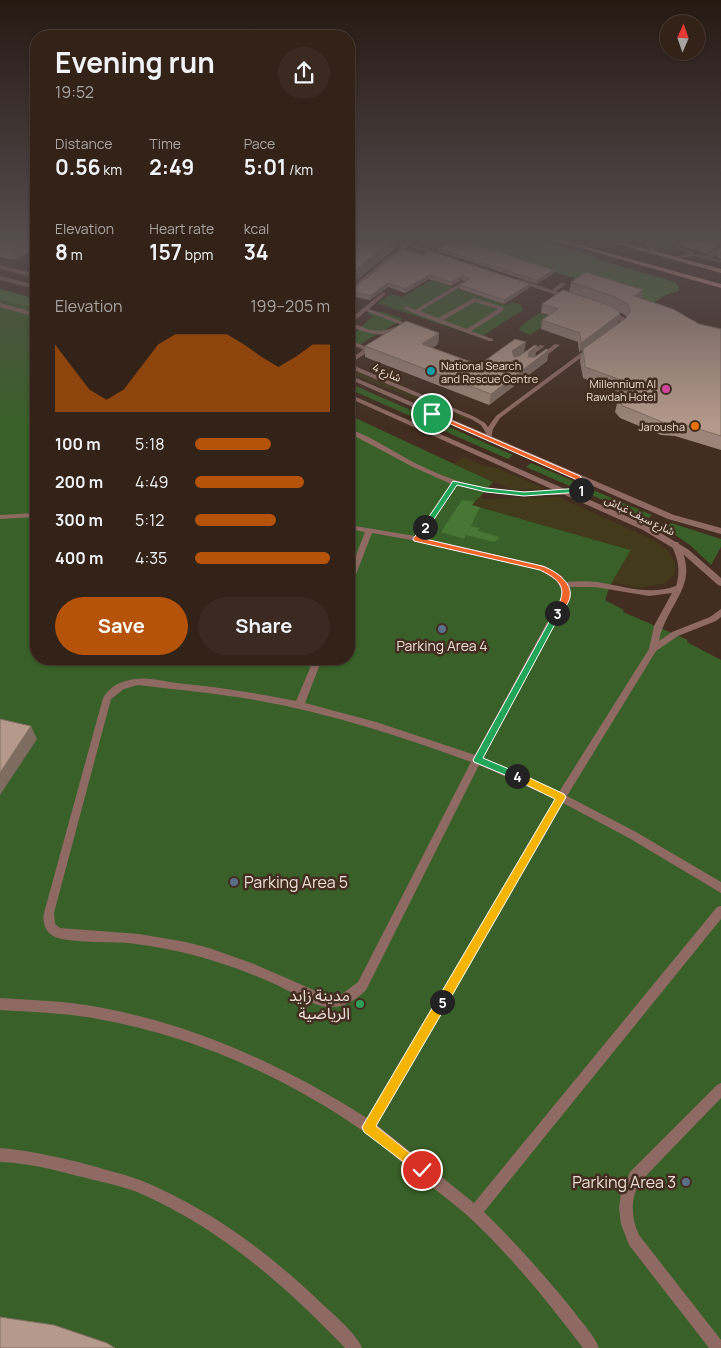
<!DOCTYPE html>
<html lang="en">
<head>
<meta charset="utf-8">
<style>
	body { margin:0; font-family:Manrope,"Noto Sans Arabic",sans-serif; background:#3a2a21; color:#f1f3f6; height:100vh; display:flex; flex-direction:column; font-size:19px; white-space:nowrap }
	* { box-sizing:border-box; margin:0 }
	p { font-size:16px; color:#a8a4a2 }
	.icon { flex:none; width:28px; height:28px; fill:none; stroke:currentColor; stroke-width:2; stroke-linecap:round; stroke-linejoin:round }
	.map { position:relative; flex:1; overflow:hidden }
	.drawer { position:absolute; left:30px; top:30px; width:325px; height:635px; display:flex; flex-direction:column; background:#322218; border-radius:20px; box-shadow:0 1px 4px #0004,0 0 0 1px #4d3f37 }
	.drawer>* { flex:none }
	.needle { width:32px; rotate:2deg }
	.tools { position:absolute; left:660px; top:15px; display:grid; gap:10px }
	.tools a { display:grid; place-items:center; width:45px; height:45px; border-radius:50%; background:#322218; box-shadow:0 1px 4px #0004,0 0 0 1px #4d3f37; font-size:25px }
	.pin { position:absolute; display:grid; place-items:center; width:42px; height:42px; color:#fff; margin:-21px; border:2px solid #fff; border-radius:50%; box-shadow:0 1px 5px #0007 }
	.km { position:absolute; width:25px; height:25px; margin:-12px; border-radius:50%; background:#222; color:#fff; font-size:14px; line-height:25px; text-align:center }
	.round { display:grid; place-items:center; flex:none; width:52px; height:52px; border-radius:26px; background:#3a2a21 }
	.head { display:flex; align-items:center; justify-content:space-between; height:85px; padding:0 25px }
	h1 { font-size:28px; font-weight:700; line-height:38px }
	.metrics { display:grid; grid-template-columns:repeat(3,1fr); gap:8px; height:85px; padding:5px 25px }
	.metrics div { display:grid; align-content:center }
	.metrics b { font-size:21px; font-weight:700 }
	.metrics small { font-size:14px; font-weight:400 }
	.metrics p { font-size:14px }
	.chart { height:140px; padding:10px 25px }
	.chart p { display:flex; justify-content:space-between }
	.chart svg { width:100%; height:90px; margin-top:5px; fill:#b45309; opacity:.7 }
	.action { display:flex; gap:10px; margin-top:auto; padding:10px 25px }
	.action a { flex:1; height:58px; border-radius:30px; background:#b45309; color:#fff; font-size:20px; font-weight:700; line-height:58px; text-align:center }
	.action a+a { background:#3a2a21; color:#f1f3f6 }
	ul { padding:0 25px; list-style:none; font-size:16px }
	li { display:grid; grid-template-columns:80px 60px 1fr; align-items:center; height:38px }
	li i { height:12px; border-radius:6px; background:#b45309 }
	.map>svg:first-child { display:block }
</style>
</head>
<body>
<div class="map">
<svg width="721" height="1348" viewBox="0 0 721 1348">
	<rect width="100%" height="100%" fill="#432d20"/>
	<g fill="#396028">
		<polygon points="440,275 437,282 507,305 513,302 520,304 523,310 484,335 473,335 377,303 392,294 403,297"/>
		<polygon points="0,289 36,299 36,659 349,659 349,415 493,482 473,505 631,550 609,588 605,600 624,610 623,612 688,640 687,642 721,660 721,1348 0,1348"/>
		<polygon points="373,311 383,312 403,319 349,351 349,338 373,316 366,314"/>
		<polygon points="539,313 555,318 530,335 519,330 521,326"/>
		<polygon points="349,383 513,455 508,459 349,389"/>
		<polygon points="531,463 576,482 578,486 572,487 526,467"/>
		<polygon points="590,490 595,491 652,515 648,519 589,494 588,491"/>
		<polygon points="671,523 721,539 721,547 711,565 690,545 665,528"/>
	</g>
	<g fill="#487635">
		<polygon points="448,239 537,239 595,255 596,259 675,282 679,287 678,291 663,296 654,303 455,241 450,244 444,242"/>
		<polygon points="0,289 36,299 36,308 0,300"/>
		<polygon points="462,500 475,502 472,505 480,507 471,526 479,528 478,531 497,536 499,539 494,542 466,535 464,539 441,532"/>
	</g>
	<g fill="#423a1a">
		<polygon points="664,239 681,239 667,248 682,253 666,254 654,249 652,246"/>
		<polygon points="349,369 474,419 465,419 349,373"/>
		<polygon points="463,457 484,466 497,468 545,489 513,490 454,464"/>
		<polygon points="479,497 485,499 558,497 654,540 667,550 675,562 675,574 664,584 637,588 612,582 631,550 472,505"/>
	</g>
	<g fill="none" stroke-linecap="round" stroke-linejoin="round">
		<g fill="#8e6a63" fill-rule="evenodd">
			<polygon points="684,239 688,239 679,247 693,252 693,254 706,256 721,247 721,250 711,258 721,260 721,263 695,256 670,259 670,258 672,257 690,254 674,247"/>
			<polygon points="407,243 442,254 442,255 438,256 405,245 405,244"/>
			<polygon points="519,279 552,290 561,283 565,283 565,285 556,291 571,297 566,298 517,282 517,280"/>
			<path d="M462 282 467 283 420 311 438 318 474 298 503 307V311L471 331 493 339V341H489L413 313 403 308 406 306 415 310ZM475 302 498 309 467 329 443 320Z"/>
			<path d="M383 292 385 293V295L369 309 416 327V329H412L366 311 352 323C369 330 377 334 395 327L398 329C382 340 365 332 349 326V320Z"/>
			<polygon points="0,303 36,313 36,317 0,307"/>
			<polygon points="609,308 625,318 626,323 618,331 613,330 620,323 619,319 607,311 606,310"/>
			<polygon points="349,340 367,347 369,351 350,364 475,417 485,423 488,427 496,416 589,347 594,348 500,418 493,429 491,439 488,441 485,439 486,433 481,425 471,419 349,368 349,360 363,350 362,349 349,344"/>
			<polygon points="555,344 560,345 542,359 538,359 538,357"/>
			<polygon points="540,345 545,346 529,357 525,357 525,355"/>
			<path d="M349 429C373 437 395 453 417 464 469 490 509 494 566 490L570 492C564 496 554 495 547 495 516 496 486 494 457 485L422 538 545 566 562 576 565 582C576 581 587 581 597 582 624 586 649 596 676 586 681 570 678 559 671 544L675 542H678C702 586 667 601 659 641L672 632 710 617 721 609V617L716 621 678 636 656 651 567 796 636 832 721 882V893L629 838 563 803 377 1125 474 1203 717 907 721 906V919L484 1212C517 1244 547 1278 575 1313 583 1324 594 1335 599 1348H583C548 1302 511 1256 469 1217 452 1202 434 1189 416 1174 398 1160 382 1144 363 1131 284 1076 193 1036 98 1019 65 1013 33 1012 0 1010V998C33 1000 66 1001 98 1007 196 1025 283 1065 367 1118L555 799 479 765 366 990C356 1000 344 1008 329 1007 311 1006 288 989 270 982 241 969 211 959 181 952 163 948 146 945 128 943 112 942 66 943 53 936 45 931 42 922 44 913L103 698C110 686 121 681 135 679 148 677 164 681 177 683 217 687 257 693 296 701L314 659H322L305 703 376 722 475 755 545 626 562 599 563 592 556 580 540 570 417 541 372 533 353 582 349 585V573L365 532 349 529V525L415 536 451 484 413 467 349 433ZM568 587H595L649 596 672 593 654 626 649 649 559 792 483 758 553 627 570 599 571 592ZM138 685C177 690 216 693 255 700 329 713 401 736 471 762L358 982 342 994 325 995 254 964 209 948 186 942 139 934 60 928 55 924 54 913 111 699 124 689Z"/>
			<polygon points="36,513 36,517 0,519 0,515"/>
			<path d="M721 1083V1098L640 1182C630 1199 631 1217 639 1235L721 1340V1348H709L629 1245 621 1224 619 1208 621 1193 630 1172 717 1085Z"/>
			<path d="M0 1148C27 1150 52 1156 78 1162 99 1168 120 1173 140 1180 207 1207 268 1252 319 1301 331 1312 357 1334 362 1348H345C285 1285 217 1226 137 1192 118 1185 98 1181 78 1176 52 1169 27 1163 0 1162Z"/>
		</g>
		<g fill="#8e6a63" fill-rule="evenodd">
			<polygon points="411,239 417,239 349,294 349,289"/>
			<polygon points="603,239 633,239 630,241 606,241"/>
			<polygon points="650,239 656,239 651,244 658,253 657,254 653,254 645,244"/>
		</g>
		<g fill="#8e6a63" fill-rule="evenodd">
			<polygon points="0,265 36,274 36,278 0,269"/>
			<polygon points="0,276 36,285 36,289 0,280"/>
			<polygon points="349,375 674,515 721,528 721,534 668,519 349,379"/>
			<polygon points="349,394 649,526 689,550 721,578 721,586 718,585 683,554 643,530 349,398"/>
		</g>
		<g fill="#e99f92" fill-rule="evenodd">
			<polygon points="549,239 558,239 721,284 721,288"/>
			<polygon points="600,239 609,239 721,269 721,273"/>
		</g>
	</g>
	<g fill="#9c8478" fill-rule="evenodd">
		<polygon points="0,239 36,239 36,249 15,260 0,257"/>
		<polygon points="721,239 721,245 706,254 683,246 684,242"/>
		<polygon points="438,249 554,273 537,284 437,251"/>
		<polygon points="721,249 721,259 716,257 717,253"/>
		<polygon points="423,255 529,288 504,304 460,289 460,285 466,282 462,280 451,286 429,279 405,293 388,287 370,300 350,296 350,291"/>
		<path d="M571 282 641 298 699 324 721 329V450L675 436 661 435 620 418 615 412 618 399 624 394 583 378 580 361 583 350 579 352 578 342 541 329 542 320 549 315 541 313 542 304 569 292ZM620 312 625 315 626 318 589 345 618 323Z"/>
		<polygon points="439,333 438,344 432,348 479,365 524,353 537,346 535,357 547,361 489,405 365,357 365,346"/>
	</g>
	<g fill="#7f6c61">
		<polygon points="32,239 36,239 36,249 15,260 12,249"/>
		<polygon points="395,239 394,250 349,287 349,275"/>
		<polygon points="721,242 721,245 706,254 707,250"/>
		<polygon points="554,270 554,273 537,284 537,280"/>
		<polygon points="429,275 429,279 405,293 405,289"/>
		<polygon points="463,276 462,280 451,286 451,282"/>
		<polygon points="388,283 388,287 370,300 370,296"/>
		<polygon points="530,284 529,288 504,304 504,300"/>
		<polygon points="643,290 640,301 634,296"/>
		<polygon points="620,314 618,323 579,352 581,343"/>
		<polygon points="439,333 438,344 421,355 422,344"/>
		<polygon points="526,342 524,353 511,362 512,351"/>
		<polygon points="537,346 535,357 527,364 529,352"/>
		<polygon points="549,350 547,361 489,405 491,394"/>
		<polygon points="31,726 37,739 0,795 0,773"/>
	</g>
	<g fill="#b59a8b" stroke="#7f6c61">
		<polygon points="0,239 32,239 12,249 0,247"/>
		<polygon points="349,239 395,239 349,275"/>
		<polygon points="456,239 554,270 537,280 438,249"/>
		<polygon points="690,239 721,239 721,242 707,250 684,242"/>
		<polygon points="403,249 423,255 430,251 530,284 504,300 460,285 469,279 463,276 451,282 429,275 405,289 388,283 370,296 350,291"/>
		<polygon points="721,249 721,254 717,253"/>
		<polygon points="586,272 643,290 634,296 673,309 699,324 721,329 721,436 679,423 665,423 623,406 618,399 635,385 585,367 583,349 626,318 630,311 628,304 615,297 571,282"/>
		<polygon points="563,290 609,305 619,311 620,314 581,343 580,333 542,320 558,309 542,304"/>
		<polygon points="406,321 439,333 422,344 479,365 515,339 526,342 512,351 514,357 519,356 535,345 537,346 529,352 528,357 535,357 546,349 549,350 491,394 365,346"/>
		<polygon points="0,719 31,726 0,773"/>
		<polygon points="0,1317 54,1325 107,1343 115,1348 0,1348"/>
	</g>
	<linearGradient id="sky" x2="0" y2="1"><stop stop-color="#251912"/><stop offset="0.56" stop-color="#554c4e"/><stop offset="1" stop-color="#554c4e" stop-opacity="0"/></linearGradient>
	<rect width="721" height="427" fill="url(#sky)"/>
	<polygon fill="#f0652b" stroke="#fff" points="430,413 434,413 580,476 586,485 585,490 579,492 580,485 575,479 430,415"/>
	<polygon fill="#22a559" stroke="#fff" points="453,481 486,488 524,492 581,488 585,490 581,492 524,496 486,492 457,485 428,528 423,528 422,527"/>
	<path fill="#f0652b" stroke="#fff" d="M423 525 429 527 421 538 542 566C554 570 573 582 570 597 569 603 563 610 560 615H555L554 613C567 591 565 582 540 570L414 541 413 539Z"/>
	<polygon fill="#22a559" stroke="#fff" points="555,611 561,613 483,758 521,774 522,776 517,780 474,762 473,760"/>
	<polygon fill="#f5b400" stroke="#fff" points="517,772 564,794 566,797 446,1006 442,1007 438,1006 436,1002 438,998 555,799 514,779 513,776"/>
	<polygon fill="#f5b400" stroke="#fff" points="442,996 446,998 447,1002 446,1006 376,1126 426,1166 428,1170 426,1175 422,1176 364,1132 362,1127 438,998"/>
	<circle fill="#0f9aa8" stroke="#432d20" stroke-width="2" cx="431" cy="371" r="5"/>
	<circle fill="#d1479c" stroke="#432d20" stroke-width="2" cx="666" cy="389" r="5"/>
	<circle fill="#e8710a" stroke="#432d20" stroke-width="2" cx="695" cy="426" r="5"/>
	<g fill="#5c6f8a" stroke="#432d20" stroke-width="2">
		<circle cx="442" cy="629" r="5"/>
		<circle cx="234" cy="882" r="5"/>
		<circle cx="686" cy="1182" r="5"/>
	</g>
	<circle fill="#2e9e5b" stroke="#432d20" stroke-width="2" cx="360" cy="1004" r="5"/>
	<g text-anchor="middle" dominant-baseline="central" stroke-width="5" stroke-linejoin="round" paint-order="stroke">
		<g font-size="11" fill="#ebddd5" stroke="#432d20" text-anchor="end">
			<text x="441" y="365" text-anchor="start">National Search<tspan x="441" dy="13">and Rescue Centre</tspan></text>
			<text x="656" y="383">Millennium Al<tspan x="656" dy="13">Rawdah Hotel</tspan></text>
			<text x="685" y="426">Jarousha</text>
		</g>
		<g font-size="11" fill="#ebddd5" stroke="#432d20">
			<text transform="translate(387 372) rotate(23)">شارع 4</text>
			<text transform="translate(640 515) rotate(26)">شارع سيف غباش</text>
		</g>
		<g font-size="14" fill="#ebddd5" stroke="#432d20">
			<text x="442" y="645">Parking Area 4</text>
		</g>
		<g font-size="16" fill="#ebddd5" stroke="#432d20" text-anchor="end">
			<text x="244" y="882" text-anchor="start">Parking Area 5</text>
			<text x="350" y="995">مدينة زايد<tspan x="350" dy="18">الرياضية</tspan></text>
			<text x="676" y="1182">Parking Area 3</text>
		</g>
	</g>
</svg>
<div class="tools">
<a><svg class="needle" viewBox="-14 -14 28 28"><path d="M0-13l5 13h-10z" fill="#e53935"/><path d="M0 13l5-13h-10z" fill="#a8a4a2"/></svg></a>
</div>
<div class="pin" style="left:432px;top:414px;background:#1e9e55"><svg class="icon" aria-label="arrive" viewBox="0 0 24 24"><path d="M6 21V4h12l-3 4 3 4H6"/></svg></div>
<div class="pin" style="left:422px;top:1170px;background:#d93025"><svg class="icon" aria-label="check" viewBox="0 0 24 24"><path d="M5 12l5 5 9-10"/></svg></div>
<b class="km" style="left:581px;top:490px">1</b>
<b class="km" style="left:425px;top:527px">2</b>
<b class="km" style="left:557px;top:613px">3</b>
<b class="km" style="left:517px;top:776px">4</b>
<b class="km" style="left:442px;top:1002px">5</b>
<section class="drawer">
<div class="head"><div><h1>Evening run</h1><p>19:52</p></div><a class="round"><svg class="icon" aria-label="share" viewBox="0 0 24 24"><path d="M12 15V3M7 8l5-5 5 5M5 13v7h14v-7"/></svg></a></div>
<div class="metrics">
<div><p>Distance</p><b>0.56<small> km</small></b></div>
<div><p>Time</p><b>2:49</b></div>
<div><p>Pace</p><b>5:01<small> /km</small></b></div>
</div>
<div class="metrics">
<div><p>Elevation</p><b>8<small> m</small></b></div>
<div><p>Heart rate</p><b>157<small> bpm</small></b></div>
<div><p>kcal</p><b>34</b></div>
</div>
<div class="chart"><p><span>Elevation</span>199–205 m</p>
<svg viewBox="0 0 160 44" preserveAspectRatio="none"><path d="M0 44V11L10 22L20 33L30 38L40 33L50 22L60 11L70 6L80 6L90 6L100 6L110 11L120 17L130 22L140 17L150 11L160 11V44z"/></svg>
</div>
<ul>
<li><b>100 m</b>5:18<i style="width:56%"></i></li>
<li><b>200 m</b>4:49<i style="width:81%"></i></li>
<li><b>300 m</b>5:12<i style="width:60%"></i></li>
<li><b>400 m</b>4:35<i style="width:100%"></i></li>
</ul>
<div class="action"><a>Save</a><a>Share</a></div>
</section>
</div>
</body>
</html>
